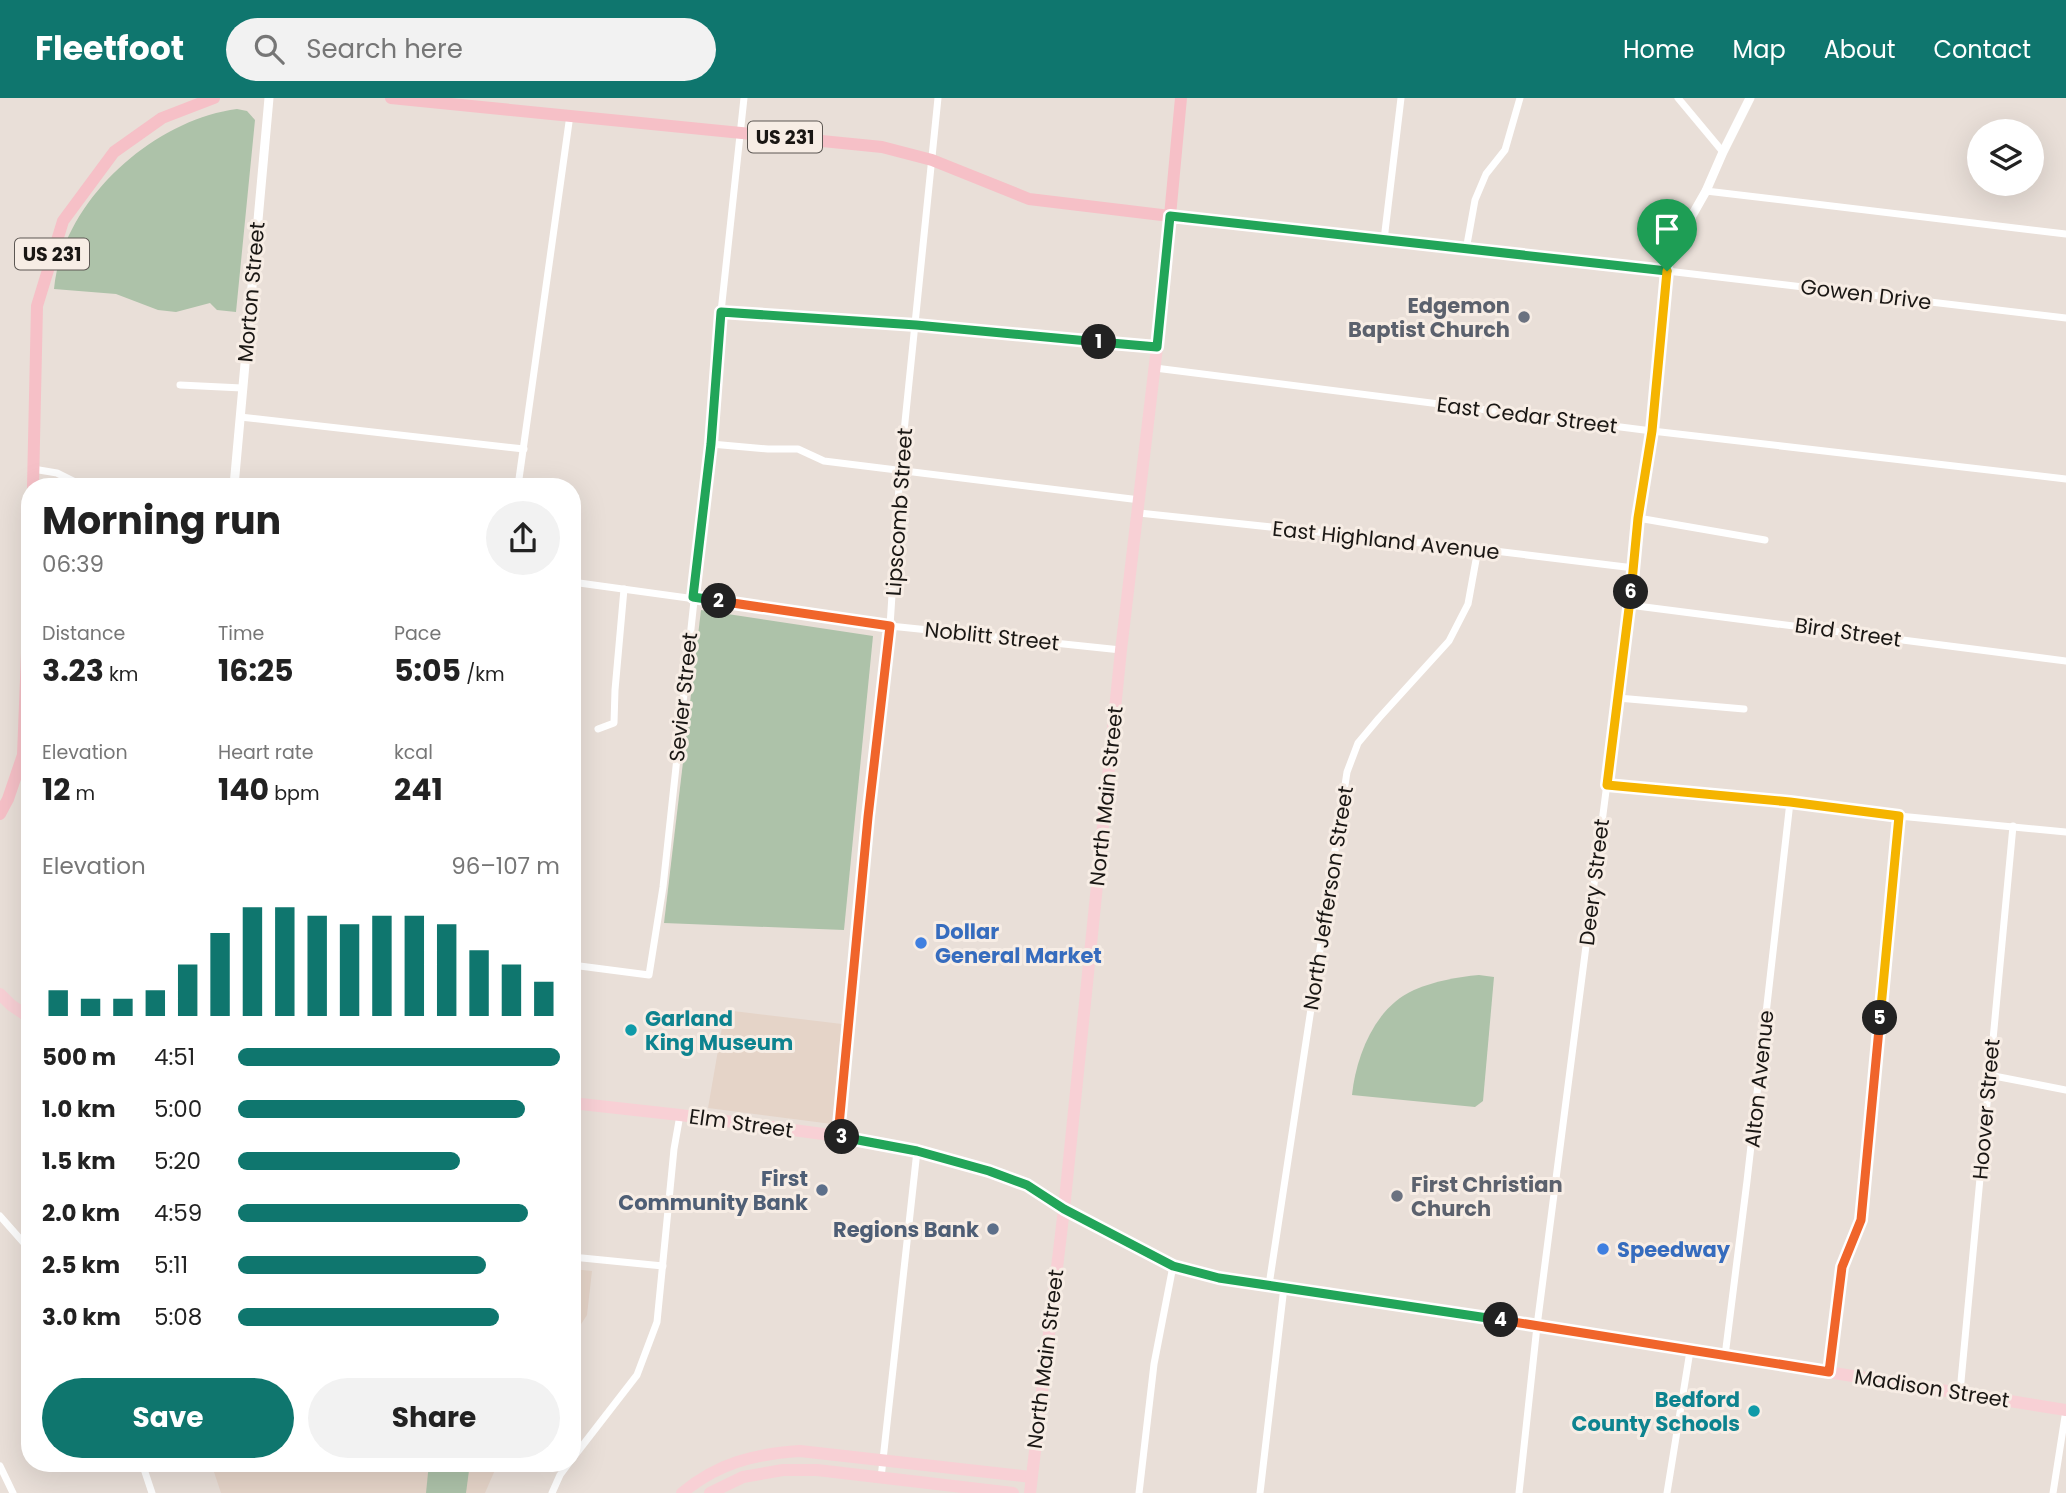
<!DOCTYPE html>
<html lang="en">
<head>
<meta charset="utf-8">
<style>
	body { margin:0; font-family:Poppins,sans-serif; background:#f2f2f2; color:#222; height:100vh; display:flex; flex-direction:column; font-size:26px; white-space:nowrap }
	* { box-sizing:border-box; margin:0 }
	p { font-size:23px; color:#767676 }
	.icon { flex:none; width:38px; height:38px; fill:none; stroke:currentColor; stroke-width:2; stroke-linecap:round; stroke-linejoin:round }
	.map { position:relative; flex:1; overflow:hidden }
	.details { position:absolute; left:21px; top:380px; width:560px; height:994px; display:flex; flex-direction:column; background:#fff; border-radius:28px; box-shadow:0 7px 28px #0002 }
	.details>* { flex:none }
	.tools { position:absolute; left:1967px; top:21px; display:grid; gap:14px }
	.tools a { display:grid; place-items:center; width:77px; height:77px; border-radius:50%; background:#fff; box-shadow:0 7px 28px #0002; font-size:35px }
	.pin { position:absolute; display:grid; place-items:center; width:60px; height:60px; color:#fff; margin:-72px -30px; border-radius:50% 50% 50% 0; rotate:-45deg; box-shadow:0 0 7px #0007 }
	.pin .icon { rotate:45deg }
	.km { position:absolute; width:35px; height:35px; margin:-18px; border-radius:50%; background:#222; color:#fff; font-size:19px; line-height:35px; text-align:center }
	.round { display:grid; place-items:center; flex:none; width:74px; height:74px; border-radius:37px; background:#f2f2f2 }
	.summary { display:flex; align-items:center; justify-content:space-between; height:119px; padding:0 21px }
	h1 { font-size:38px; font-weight:700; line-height:52px }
	.stats { display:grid; grid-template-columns:repeat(3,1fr); gap:10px; height:119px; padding:7px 21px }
	.stats div { display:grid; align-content:center }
	.stats b { font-size:30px; font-weight:700 }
	.stats small { font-size:19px; font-weight:400 }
	.stats p { font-size:19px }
	.chart { height:196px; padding:14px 21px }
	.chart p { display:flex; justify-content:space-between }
	.chart svg { width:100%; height:126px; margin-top:7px; stroke:#0f766e; stroke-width:6 }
	.cta { display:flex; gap:14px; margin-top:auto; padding:14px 21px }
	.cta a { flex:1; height:80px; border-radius:42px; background:#0f766e; color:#fff; font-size:28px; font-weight:700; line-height:80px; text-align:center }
	.cta a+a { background:#f2f2f2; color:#222 }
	ul { padding:0 21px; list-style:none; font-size:23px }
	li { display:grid; grid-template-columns:112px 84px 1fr; align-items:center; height:52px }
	li i { height:18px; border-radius:9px; background:#0f766e }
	header { display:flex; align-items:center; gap:42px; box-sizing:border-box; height:98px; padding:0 35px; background:#0f766e; color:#fff }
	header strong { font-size:33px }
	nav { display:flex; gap:38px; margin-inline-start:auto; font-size:24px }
	.search { width:490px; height:63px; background:#f2f2f2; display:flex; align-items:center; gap:18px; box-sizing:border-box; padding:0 24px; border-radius:38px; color:#767676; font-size:26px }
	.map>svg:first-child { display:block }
</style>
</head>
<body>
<header>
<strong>Fleetfoot</strong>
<div class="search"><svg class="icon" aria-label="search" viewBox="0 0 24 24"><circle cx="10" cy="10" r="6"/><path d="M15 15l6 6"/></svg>Search here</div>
<nav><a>Home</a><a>Map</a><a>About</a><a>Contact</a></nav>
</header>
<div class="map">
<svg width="2066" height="1395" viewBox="0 0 2066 1395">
	<rect width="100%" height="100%" fill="#e9dfd8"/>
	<g fill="#e5d4c8">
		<polygon points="725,912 842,926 832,1026 708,1010"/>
		<polygon points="572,1171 592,1173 587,1217 572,1240"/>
		<polygon points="211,1365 498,1365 485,1395 221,1395"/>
	</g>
	<g fill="#adc2a9">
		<path d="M237 11 247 13 255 22 236 214 217 212 210 205 176 214 158 212 116 196 54 191C62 104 152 22 237 11Z"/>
		<polygon points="701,512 873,538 844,832 664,825"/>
		<path d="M1479 877 1494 879 1483 1003 1475 1009 1352 997C1356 958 1375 909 1414 892 1435 883 1457 879 1479 877Z"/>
		<polygon points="429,1365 470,1365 466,1395 426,1395"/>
	</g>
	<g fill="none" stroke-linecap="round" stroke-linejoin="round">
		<g stroke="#fff" stroke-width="7">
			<polyline points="1678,0 1723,54"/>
			<polyline points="1706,93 2066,136"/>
			<polyline points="1384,142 1401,0"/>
			<polyline points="1466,152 1475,102 1486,76 1505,52 1520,0"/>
			<polyline points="721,214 916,227 1157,249"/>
			<polyline points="1155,270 1652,333 2066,381"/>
			<polyline points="180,287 242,290"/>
			<polyline points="240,319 524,351"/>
			<polyline points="711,346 768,351 798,351 824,363 1140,402"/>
			<polyline points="33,371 57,375 83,388"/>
			<polyline points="518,388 570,17"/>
			<polyline points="1139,415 1478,451 1634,470"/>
			<polyline points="1638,420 1765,442"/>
			<polyline points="572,484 890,528 1121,552"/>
			<polyline points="1629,507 2066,563"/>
			<polyline points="1618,600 1744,611"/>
			<polyline points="598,631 614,625 615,592 624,491"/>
			<polyline points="1607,687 1790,704 1899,718 2066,734"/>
			<polyline points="572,867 649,877 663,789 711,346 721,214 744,0"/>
			<polyline points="572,908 578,868"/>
			<polyline points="1989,977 2066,992"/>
			<polyline points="838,1038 868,719 890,528 900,373 938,0"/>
			<polyline points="0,1118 30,1152"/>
			<polyline points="572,1159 663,1168"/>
			<polyline points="1269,1187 1347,674 1358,645 1379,620 1449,543 1468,506 1478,451"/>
			<polyline points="1725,1258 1747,1083 1790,704"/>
			<polyline points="1829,1274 1842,1169 1861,1122 1899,718"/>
			<polyline points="1960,1294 2013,728"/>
			<polyline points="572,1361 637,1277 657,1224 674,1051 680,1017"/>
			<polyline points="142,1365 152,1395"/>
			<polyline points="0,1368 13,1395"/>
			<polyline points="881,1380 917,1053"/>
			<polyline points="552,1395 560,1377 569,1365"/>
			<polyline points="1139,1395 1154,1266 1173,1168"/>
			<polyline points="1260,1395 1284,1189"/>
			<polyline points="1519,1395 1537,1228 1618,600 1638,420 1652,333 1667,173 2066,220"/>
			<polyline points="1667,1395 1690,1253"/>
			<polyline points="2053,1395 2066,1312"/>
		</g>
		<g stroke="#fff" stroke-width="9">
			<polyline points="1170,118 1667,173 1672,153 1706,93 1723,54 1750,0"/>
			<polyline points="234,388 269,0"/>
		</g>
		<g stroke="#f8d0d5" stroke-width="12">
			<polyline points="0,896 11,907 30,920"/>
			<polyline points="572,1005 680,1017 838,1038 917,1053 990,1073 1027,1087 1064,1111 1173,1168 1219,1180 1400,1206 2066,1312"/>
			<path d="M682 1395C718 1365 754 1356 800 1353L1031 1379"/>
			<polyline points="710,1395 743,1379 783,1372 817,1372 1013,1395"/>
			<polyline points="1030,1395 1064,1111 1121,552 1157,249 1170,118"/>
		</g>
		<g stroke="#f6c0c7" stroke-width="12">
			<polyline points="391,0 882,49 932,62 1029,101 1170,118 1181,0"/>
			<polyline points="33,388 37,208 63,123 114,54 162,20 214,0"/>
			<polyline points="0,716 8,701 23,657 30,479"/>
		</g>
	</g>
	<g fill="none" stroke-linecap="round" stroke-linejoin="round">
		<defs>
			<polyline id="split-1" points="1099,244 1157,249 1170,118 1667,173"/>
			<polyline id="split-2" points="719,503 693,499 711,346 721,214 916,227 1099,244"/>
			<polyline id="split-3" points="719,503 890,528 868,719 838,1038 842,1039"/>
			<polyline id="split-4" points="842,1039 917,1053 989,1073 1027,1087 1064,1111 1173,1168 1219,1180 1501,1222"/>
			<polyline id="split-5" points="1501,1222 1829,1274 1842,1169 1861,1122 1880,920"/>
			<polyline id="split-6" points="1631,494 1607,687 1790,704 1899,718 1880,920"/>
			<polyline id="split-7" points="1631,494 1638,420 1652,333 1667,173"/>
		</defs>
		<use href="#split-1" stroke="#fff" stroke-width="14"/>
		<use href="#split-2" stroke="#fff" stroke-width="14"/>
		<use href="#split-3" stroke="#fff" stroke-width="14"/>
		<use href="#split-4" stroke="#fff" stroke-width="14"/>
		<use href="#split-5" stroke="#fff" stroke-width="14"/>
		<use href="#split-6" stroke="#fff" stroke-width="14"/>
		<use href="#split-7" stroke="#fff" stroke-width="14"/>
		<use href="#split-1" stroke="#22a559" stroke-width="9"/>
		<use href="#split-2" stroke="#22a559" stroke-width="9"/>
		<use href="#split-3" stroke="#f0652b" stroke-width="9"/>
		<use href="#split-4" stroke="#22a559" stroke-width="9"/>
		<use href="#split-5" stroke="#f0652b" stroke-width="9"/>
		<use href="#split-6" stroke="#f5b400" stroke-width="9"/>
		<use href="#split-7" stroke="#f5b400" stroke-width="9"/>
	</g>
	<g fill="#6b7280" stroke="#f7ede5" stroke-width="2.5">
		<circle cx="1524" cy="219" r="7"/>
		<circle cx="1397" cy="1098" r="7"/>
	</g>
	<g fill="#3f7fe0" stroke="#f7ede5" stroke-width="2.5">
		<circle cx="921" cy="845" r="7"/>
		<circle cx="1603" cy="1151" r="7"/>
	</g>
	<g fill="#0f9aa8" stroke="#f7ede5" stroke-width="2.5">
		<circle cx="631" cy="932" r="7"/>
		<circle cx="1754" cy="1313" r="7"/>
	</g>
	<g fill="#5c6f8a" stroke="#f7ede5" stroke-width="2.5">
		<circle cx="822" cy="1092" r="7"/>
		<circle cx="993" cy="1131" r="7"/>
	</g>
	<g text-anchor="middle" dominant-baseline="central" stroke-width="6" stroke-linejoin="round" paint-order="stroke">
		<g fill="#f7ede5" stroke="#5c5753" stroke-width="2">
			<rect x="748" y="23.5" width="74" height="31" rx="5"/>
			<rect x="15" y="140.5" width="74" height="31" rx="5"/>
		</g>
		<g font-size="19" font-weight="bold" fill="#1a1714">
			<text x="785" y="39">US 231</text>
			<text x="52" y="156">US 231</text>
		</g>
		<g font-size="21" fill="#1a1714" stroke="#f7ede5">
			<text transform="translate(251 194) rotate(-85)">Morton Street</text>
			<text transform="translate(1866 196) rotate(7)">Gowen Drive</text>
			<text transform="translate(1527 317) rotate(7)">East Cedar Street</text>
			<text transform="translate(899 414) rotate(-86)">Lipscomb Street</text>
			<text transform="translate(1386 442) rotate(6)">East Highland Avenue</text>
			<text transform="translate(1848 534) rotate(8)">Bird Street</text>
			<text transform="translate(992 538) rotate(6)">Noblitt Street</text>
			<text transform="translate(683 599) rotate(-84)">Sevier Street</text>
			<text transform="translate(1106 698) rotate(-84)">North Main Street</text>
			<text transform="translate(1594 784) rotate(-83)">Deery Street</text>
			<text transform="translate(1328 800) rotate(-81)">North Jefferson Street</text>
			<text transform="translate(1759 981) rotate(-84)">Alton Avenue</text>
			<text transform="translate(1986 1011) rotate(-85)">Hoover Street</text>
			<text transform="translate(741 1025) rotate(8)">Elm Street</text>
			<text transform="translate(1045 1261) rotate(-83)">North Main Street</text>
			<text transform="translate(1932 1290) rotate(9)">Madison Street</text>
		</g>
		<g font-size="21" font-weight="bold" fill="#5b616d" stroke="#f7ede5" text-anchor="end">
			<text x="1510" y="207">Edgemon<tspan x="1510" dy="24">Baptist Church</tspan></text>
			<text x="1411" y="1086" text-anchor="start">First Christian<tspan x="1411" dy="24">Church</tspan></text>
		</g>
		<g font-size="21" font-weight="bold" fill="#366cbe" stroke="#f7ede5" text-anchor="start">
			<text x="935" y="833">Dollar<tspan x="935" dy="24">General Market</tspan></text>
			<text x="1617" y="1151">Speedway</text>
		</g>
		<g font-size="21" font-weight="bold" fill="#0d838f" stroke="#f7ede5" text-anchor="start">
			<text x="645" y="920">Garland<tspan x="645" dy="24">King Museum</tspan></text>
			<text x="1740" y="1301" text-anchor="end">Bedford<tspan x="1740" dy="24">County Schools</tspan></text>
		</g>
		<g font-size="21" font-weight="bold" fill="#4e5e75" stroke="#f7ede5" text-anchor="end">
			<text x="808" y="1080">First<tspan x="808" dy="24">Community Bank</tspan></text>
			<text x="979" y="1131">Regions Bank</text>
		</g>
	</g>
</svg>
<div class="tools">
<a><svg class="icon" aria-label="layers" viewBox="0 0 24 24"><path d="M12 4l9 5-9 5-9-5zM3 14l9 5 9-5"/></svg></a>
</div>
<div class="pin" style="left:1667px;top:173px;background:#1e9e55"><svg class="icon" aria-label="arrive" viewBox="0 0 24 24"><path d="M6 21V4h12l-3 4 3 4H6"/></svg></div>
<b class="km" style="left:1099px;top:244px">1</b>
<b class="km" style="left:719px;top:503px">2</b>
<b class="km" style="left:842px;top:1039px">3</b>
<b class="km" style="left:1501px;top:1222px">4</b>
<b class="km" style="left:1880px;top:920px">5</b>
<b class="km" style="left:1631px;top:494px">6</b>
<section class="details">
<div class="summary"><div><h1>Morning run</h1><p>06:39</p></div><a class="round"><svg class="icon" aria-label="share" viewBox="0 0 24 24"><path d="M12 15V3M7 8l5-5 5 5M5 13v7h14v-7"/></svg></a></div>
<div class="stats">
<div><p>Distance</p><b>3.23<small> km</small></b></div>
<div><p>Time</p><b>16:25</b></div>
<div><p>Pace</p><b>5:05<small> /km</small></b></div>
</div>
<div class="stats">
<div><p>Elevation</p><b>12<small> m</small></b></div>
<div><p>Heart rate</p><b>140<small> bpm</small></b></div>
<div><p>kcal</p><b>241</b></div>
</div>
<div class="chart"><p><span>Elevation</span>96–107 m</p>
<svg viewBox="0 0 160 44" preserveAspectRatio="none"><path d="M5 44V35M15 44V38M25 44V38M35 44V35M45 44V26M55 44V15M65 44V6M75 44V6M85 44V9M95 44V12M105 44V9M115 44V9M125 44V12M135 44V21M145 44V26M155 44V32"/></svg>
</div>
<ul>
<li><b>500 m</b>4:51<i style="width:100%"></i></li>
<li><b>1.0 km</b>5:00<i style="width:89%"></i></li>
<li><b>1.5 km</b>5:20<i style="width:69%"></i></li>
<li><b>2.0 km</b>4:59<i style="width:90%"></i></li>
<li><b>2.5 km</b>5:11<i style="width:77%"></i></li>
<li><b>3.0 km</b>5:08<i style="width:81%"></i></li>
</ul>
<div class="cta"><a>Save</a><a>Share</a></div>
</section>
</div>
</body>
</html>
